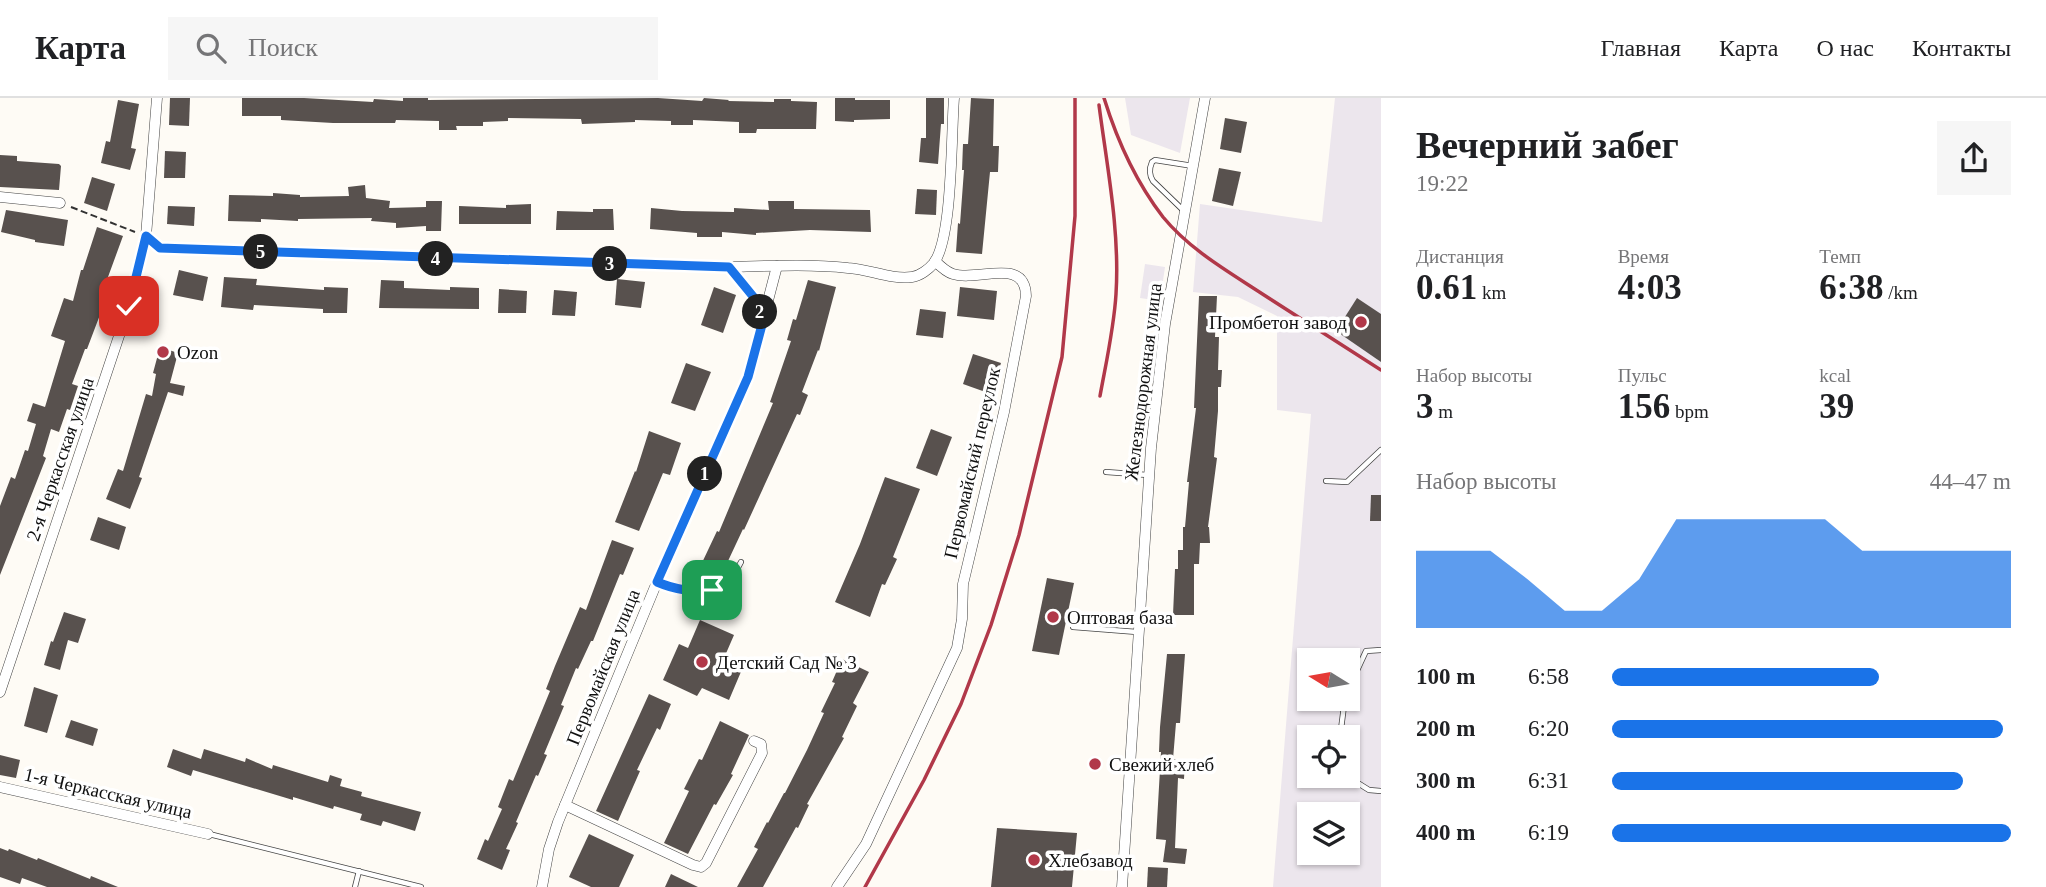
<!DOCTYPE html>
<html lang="ru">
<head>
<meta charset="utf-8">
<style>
	body { margin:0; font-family:"Times New Roman",serif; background:#f6f6f6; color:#202124; height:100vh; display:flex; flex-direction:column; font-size:26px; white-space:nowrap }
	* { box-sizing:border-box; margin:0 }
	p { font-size:23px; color:#757577 }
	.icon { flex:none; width:38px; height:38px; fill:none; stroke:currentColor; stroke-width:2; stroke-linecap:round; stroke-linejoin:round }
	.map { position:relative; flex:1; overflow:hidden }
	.details { display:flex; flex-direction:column; background:#fff; width:665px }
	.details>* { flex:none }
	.needle { width:46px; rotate:281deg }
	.controls { position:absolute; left:1297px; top:550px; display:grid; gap:14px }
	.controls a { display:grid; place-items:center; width:63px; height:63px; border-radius:0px; background:#fff; box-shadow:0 2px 5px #0004; font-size:35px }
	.pin { position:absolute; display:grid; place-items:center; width:60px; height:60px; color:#fff; margin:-30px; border-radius:14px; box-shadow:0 4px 10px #0006 }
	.km { position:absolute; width:35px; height:35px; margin:-18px; border-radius:50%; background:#222; color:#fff; font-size:19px; line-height:35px; text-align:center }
	.round { display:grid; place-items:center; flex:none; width:74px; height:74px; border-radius:0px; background:#f6f6f6 }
	.head { display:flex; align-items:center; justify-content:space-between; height:119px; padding:0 35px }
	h1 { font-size:38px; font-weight:700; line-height:52px }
	.metrics { display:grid; grid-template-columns:repeat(3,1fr); gap:10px; height:119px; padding:7px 35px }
	.metrics div { display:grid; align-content:center }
	.metrics b { font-size:35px; font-weight:700 }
	.metrics small { font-size:19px; font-weight:400 }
	.metrics p { font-size:19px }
	.chart { height:196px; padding:14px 35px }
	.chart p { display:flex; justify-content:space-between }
	.chart svg { width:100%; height:126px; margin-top:7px; fill:#1a73e8; opacity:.7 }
	ul { padding:0 35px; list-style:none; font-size:23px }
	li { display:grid; grid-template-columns:112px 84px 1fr; align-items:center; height:52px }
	li i { height:18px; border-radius:9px; background:#1a73e8 }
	header { display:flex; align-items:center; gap:42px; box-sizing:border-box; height:98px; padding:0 35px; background:#fff; border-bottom:2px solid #e0e0e0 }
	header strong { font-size:33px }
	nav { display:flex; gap:38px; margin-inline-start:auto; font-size:24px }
	.search { width:490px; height:63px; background:#f6f6f6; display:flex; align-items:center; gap:18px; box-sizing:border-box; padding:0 24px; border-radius:0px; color:#757577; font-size:26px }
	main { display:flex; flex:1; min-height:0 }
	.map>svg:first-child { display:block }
</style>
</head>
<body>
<header>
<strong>Карта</strong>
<div class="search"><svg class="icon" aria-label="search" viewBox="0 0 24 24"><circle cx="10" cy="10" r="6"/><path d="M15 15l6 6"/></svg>Поиск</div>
<nav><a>Главная</a><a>Карта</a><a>О нас</a><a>Контакты</a></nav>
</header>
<main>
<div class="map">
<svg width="1381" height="789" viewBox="0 0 1381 789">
	<rect width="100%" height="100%" fill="#fefbf5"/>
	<g fill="#ece6ed" fill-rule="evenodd">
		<polygon points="1125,0 1190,0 1180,55 1131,37"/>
		<path d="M1335 0H1381V789H1273L1311 316 1277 312V218L1238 199 1193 194 1200 106 1322 124ZM1309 562H1348V600H1309ZM1309 639H1348V677H1309ZM1309 716H1348V754H1309Z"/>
		<polygon points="1145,166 1165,169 1160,203 1140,200"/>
	</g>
	<g fill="#58514e">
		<polygon points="170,0 190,0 189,28 169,27"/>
		<polygon points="242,0 304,0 373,4 374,1 403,3 403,0 428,0 428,2 658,0 702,3 704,0 729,2 728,3 774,4 774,1 791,1 791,3 817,4 816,31 757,31 756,35 739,35 739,24 693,22 693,27 671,27 671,23 635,22 635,24 582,26 581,21 508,20 508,23 483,24 483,28 456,28 457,32 439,32 439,23 396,22 395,25 333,25 281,22 281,18 242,18"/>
		<polygon points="835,0 855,0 855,2 890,2 890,21 854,22 854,24 835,23"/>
		<polygon points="926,0 944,0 944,26 941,26 938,66 919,64 921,40 926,40"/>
		<polygon points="971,0 994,1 993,48 999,48 998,74 990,74 982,156 956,154 958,125 960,126 964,72 962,72 963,46 968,46"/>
		<polygon points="118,2 139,6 131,50 136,51 130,72 101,65 106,43 110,44"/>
		<polygon points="1225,20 1247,24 1241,55 1220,51"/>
		<polygon points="165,53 186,54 185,80 164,80"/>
		<polygon points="0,57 17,58 17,63 59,66 61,68 59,92 0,89"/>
		<polygon points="1219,70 1241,74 1233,108 1212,103"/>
		<polygon points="92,79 115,86 107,113 84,105"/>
		<polygon points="365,87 366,100 390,103 389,110 426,109 426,103 442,103 441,133 426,133 426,128 396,130 396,125 371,123 372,120 298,121 298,123 261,121 261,124 228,123 229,97 273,98 273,95 300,97 300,99 349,98 348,89"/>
		<polygon points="917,91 937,92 936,117 915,116"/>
		<polygon points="768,103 794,103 794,111 870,112 871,134 810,132 756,135 756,137 722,134 722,139 697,139 697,135 650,131 651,110 682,113 734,114 734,110 769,112"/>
		<polygon points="531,106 531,126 459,126 459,108 506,110 506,107"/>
		<polygon points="168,108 195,109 194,128 167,126"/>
		<polygon points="593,111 613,111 614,132 556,132 557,113 593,114"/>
		<polygon points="6,112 68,122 64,148 35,144 35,142 1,134"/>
		<polygon points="97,129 123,138 108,179 111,180 106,201 87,251 85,251 72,286 78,288 70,312 67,311 59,334 51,331 43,358 46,360 0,477 0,408 11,379 15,381 25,352 28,353 36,326 27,323 33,305 45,309 65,243 51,238 64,200 73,203 81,172 83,172"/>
		<polygon points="179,172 208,179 203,203 173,197"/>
		<polygon points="224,179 257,181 256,187 324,192 324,189 348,190 347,215 323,215 323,211 254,207 253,212 221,209"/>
		<polygon points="617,181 645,184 641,210 615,207"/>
		<polygon points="381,182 404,183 404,190 450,192 450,189 479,190 479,211 379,210"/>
		<polygon points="808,182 836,189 819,253 818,252 802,294 808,297 800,317 797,316 744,432 743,431 721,478 700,469 717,433 719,434 773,305 770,304 791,243 787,242 793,221 796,222"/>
		<polygon points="714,189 736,197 723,235 701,227"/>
		<polygon points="960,189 997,193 994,222 957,218"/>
		<polygon points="499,191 527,193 526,215 498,215"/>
		<polygon points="554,192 577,194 575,218 552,217"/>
		<polygon points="1199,198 1217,198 1215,239 1219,239 1218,272 1222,272 1221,289 1218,289 1218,313 1214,359 1217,360 1208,429 1209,429 1210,445 1200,445 1199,466 1194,466 1194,517 1173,517 1175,471 1178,471 1178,452 1183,452 1183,429 1185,429 1189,384 1187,384 1196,310 1194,310"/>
		<polygon points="1357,200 1381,216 1381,264 1336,233"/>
		<polygon points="920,211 946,214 943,240 916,237"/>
		<polygon points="160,249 178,255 170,285 185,288 183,298 168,294 139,379 142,380 130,411 106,401 118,371 123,373 146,296 152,298 156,276 153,275"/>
		<polygon points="973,256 1001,265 991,296 963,286"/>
		<polygon points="686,265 711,274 695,313 671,305"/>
		<polygon points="931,331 952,339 937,378 916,370"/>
		<polygon points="649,333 681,345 670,377 663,375 639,433 615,424 635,373 636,374"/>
		<polygon points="885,379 920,391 893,459 897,461 885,487 882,486 870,519 835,504 860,446"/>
		<polygon points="1371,397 1381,397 1381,423 1370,423"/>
		<polygon points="98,419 126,429 119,452 90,442"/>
		<polygon points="612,442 634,450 623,477 620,476 593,543 591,543 578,571 576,570 561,607 564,608 544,656 547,657 538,678 536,677 516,724 518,725 506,751 510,752 502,772 477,761 485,741 488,743 502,711 498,709 509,681 513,683 527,649 550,593 546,591 555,568 580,509 586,512"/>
		<polygon points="1047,480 1074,485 1059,557 1032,553"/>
		<polygon points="64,514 86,521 78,545 68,542 60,572 44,567 51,543 53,544"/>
		<polygon points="700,522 734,537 724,560 743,569 729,602 702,590 697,598 663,582 679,546 688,550"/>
		<polygon points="1167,556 1185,556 1180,625 1176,625 1173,661 1185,662 1184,681 1178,680 1175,750 1187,751 1185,766 1163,764 1166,742 1156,741 1161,654 1159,654 1160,629"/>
		<polygon points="842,561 869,574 853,605 857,608 842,639 844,640 807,706 809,707 798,730 796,729 763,789 737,789 758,751 754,749 767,724 768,725 784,695 785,695 807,652 824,615 821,614 835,585 832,584"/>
		<polygon points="34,589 58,597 47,635 24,628"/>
		<polygon points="649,596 671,606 660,632 657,630 637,672 640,673 618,723 596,713"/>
		<polygon points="71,622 98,631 93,648 65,639"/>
		<polygon points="720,623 749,637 731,676 733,677 716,707 714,706 688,756 664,745 689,693 684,691 699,661 702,662"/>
		<polygon points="173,651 201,661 204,651 245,664 246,660 272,671 273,667 328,684 330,677 342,681 340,688 362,694 361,698 421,714 415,733 383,723 381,728 360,722 362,716 334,708 333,711 293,699 293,702 193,672 191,678 167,669"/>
		<polygon points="0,657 20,662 16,680 0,677"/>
		<polygon points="997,730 1077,735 1072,789 991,789"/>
		<polygon points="589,736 634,757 619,789 591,789 569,779"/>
		<polygon points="0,750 8,753 9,751 37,762 38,760 90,781 91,778 118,789 47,789 22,780 20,786 0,779"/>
		<polygon points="1148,769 1168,770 1167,789 1147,789"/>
		<polygon points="671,776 698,789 665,789"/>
	</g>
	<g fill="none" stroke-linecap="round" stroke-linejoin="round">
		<defs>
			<g id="lane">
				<path d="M1184 113 1153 83C1149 77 1149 71 1152 64L1155 62 1193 68"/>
				<polyline points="1106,374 1148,377"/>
				<polyline points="1326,383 1347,384 1381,352"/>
				<path d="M658 484C689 497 724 500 741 464"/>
				<polyline points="1073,529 1137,534"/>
				<polyline points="1348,592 1366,553 1381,552"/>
				<polyline points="1340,639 1345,600"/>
				<polyline points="1345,677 1369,692 1381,693"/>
				<polyline points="209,736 421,789"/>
				<polyline points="355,789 359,773"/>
			</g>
			<g id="street">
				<polyline points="0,99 60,105"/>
				<path d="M146 138 161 150 729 169C769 168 809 166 848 170 869 171 891 182 912 179 920 178 929 171 934 165 953 138 951 37 954 0"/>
				<polyline points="729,169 756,202 763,221"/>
				<polyline points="0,594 129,208 146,138 157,0"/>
				<polyline points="0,689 208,736"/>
				<polyline points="565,707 693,767 701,769 706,765 762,655 761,646 754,643"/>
				<polyline points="542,789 549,751 558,724 657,484 748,279 777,168"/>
				<path d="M837 789 866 746 957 550 962 521 963 486 1004 314 1026 198C1025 158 979 184 953 176 946 174 940 168 935 163"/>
				<polyline points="1122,789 1151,350 1165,226 1205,0"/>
			</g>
		</defs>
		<use href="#lane" stroke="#434343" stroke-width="6"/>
		<use href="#street" stroke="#434343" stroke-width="11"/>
		<polyline stroke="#323232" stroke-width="2" stroke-dasharray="7 3.5" stroke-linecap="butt" points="71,109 135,134"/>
		<use href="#lane" stroke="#fff" stroke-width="4.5"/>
		<use href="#street" stroke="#fff" stroke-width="10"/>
		<g stroke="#b13849" stroke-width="3.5">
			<path d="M1104 0C1117 42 1136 84 1163 119 1190 152 1229 174 1264 197 1303 222 1342 247 1381 272"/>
			<path d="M1099 7C1107 69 1120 133 1116 196 1114 230 1106 265 1100 298"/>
			<polyline points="865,789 924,682 961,606 991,527 1019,437 1062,259 1075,118 1075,0"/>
		</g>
	</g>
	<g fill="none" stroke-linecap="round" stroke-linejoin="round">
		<defs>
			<path id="route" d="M129 208 146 138 160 150 729 169 756 202 763 223 748 279 657 484C676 492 691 494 712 492"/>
		</defs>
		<use href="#route" stroke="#fff" stroke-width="14"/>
		<use href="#route" stroke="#1a73e8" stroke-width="9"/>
	</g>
	<g fill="#b13849" stroke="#fff" stroke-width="2.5">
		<circle cx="1361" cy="224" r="7"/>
		<circle cx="163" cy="254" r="7"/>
		<circle cx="1053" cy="519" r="7"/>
		<circle cx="702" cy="564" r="7"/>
		<circle cx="1095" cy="666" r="7"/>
		<circle cx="1034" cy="762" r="7"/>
	</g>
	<g text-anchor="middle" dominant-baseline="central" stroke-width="7" stroke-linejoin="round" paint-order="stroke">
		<g font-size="19" fill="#101010" stroke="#fff" text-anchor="start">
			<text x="1347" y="224" text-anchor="end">Промбетон завод</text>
			<text x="177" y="254">Ozon</text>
			<text x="1067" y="519">Оптовая база</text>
			<text x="716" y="564">Детский Сад № 3</text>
			<text x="1109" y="666">Свежий хлеб</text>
			<text x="1048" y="762">Хлебзавод</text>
		</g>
		<g font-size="19" fill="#101010" stroke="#fff">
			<text transform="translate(1143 284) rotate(-83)">Железнодорожная улица</text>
			<text transform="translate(60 361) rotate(-71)">2-я Черкасская улица</text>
			<text transform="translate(972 365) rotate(-77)">Первомайский переулок</text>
			<text transform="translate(603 569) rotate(-68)">Первомайская улица</text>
			<text transform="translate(108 695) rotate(13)">1-я Черкасская улица</text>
		</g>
	</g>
</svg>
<div class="controls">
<a><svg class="needle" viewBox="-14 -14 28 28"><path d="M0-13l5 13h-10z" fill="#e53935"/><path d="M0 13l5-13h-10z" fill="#757577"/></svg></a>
<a><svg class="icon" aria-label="locate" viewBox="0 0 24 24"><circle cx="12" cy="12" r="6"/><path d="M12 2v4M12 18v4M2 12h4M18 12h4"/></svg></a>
<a><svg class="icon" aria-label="layers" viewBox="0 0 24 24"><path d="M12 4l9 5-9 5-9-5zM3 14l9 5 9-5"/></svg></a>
</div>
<div class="pin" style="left:712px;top:492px;background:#1e9e55"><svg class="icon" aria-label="arrive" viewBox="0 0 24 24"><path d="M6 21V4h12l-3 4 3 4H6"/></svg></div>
<div class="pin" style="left:129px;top:208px;background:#d93025"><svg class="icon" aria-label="check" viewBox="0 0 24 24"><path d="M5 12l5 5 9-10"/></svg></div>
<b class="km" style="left:705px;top:376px">1</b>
<b class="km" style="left:760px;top:214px">2</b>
<b class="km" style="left:610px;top:166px">3</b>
<b class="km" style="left:436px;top:161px">4</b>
<b class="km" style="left:261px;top:154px">5</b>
</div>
<section class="details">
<div class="head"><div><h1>Вечерний забег</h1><p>19:22</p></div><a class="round"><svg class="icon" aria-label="share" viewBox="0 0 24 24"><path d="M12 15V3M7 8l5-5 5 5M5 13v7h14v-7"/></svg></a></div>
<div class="metrics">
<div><p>Дистанция</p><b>0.61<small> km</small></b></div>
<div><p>Время</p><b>4:03</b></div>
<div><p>Темп</p><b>6:38<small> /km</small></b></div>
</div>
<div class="metrics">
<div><p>Набор высоты</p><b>3<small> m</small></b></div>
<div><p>Пульс</p><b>156<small> bpm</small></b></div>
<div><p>kcal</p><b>39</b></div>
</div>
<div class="chart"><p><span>Набор высоты</span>44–47 m</p>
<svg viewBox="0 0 160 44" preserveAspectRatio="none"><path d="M0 44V17L10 17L20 17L30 27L40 38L50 38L60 27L70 6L80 6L90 6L100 6L110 6L120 17L130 17L140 17L150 17L160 17V44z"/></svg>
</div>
<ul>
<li><b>100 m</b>6:58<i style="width:67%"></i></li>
<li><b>200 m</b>6:20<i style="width:98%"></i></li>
<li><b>300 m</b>6:31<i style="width:88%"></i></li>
<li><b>400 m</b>6:19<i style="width:100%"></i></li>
</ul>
</section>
</main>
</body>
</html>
